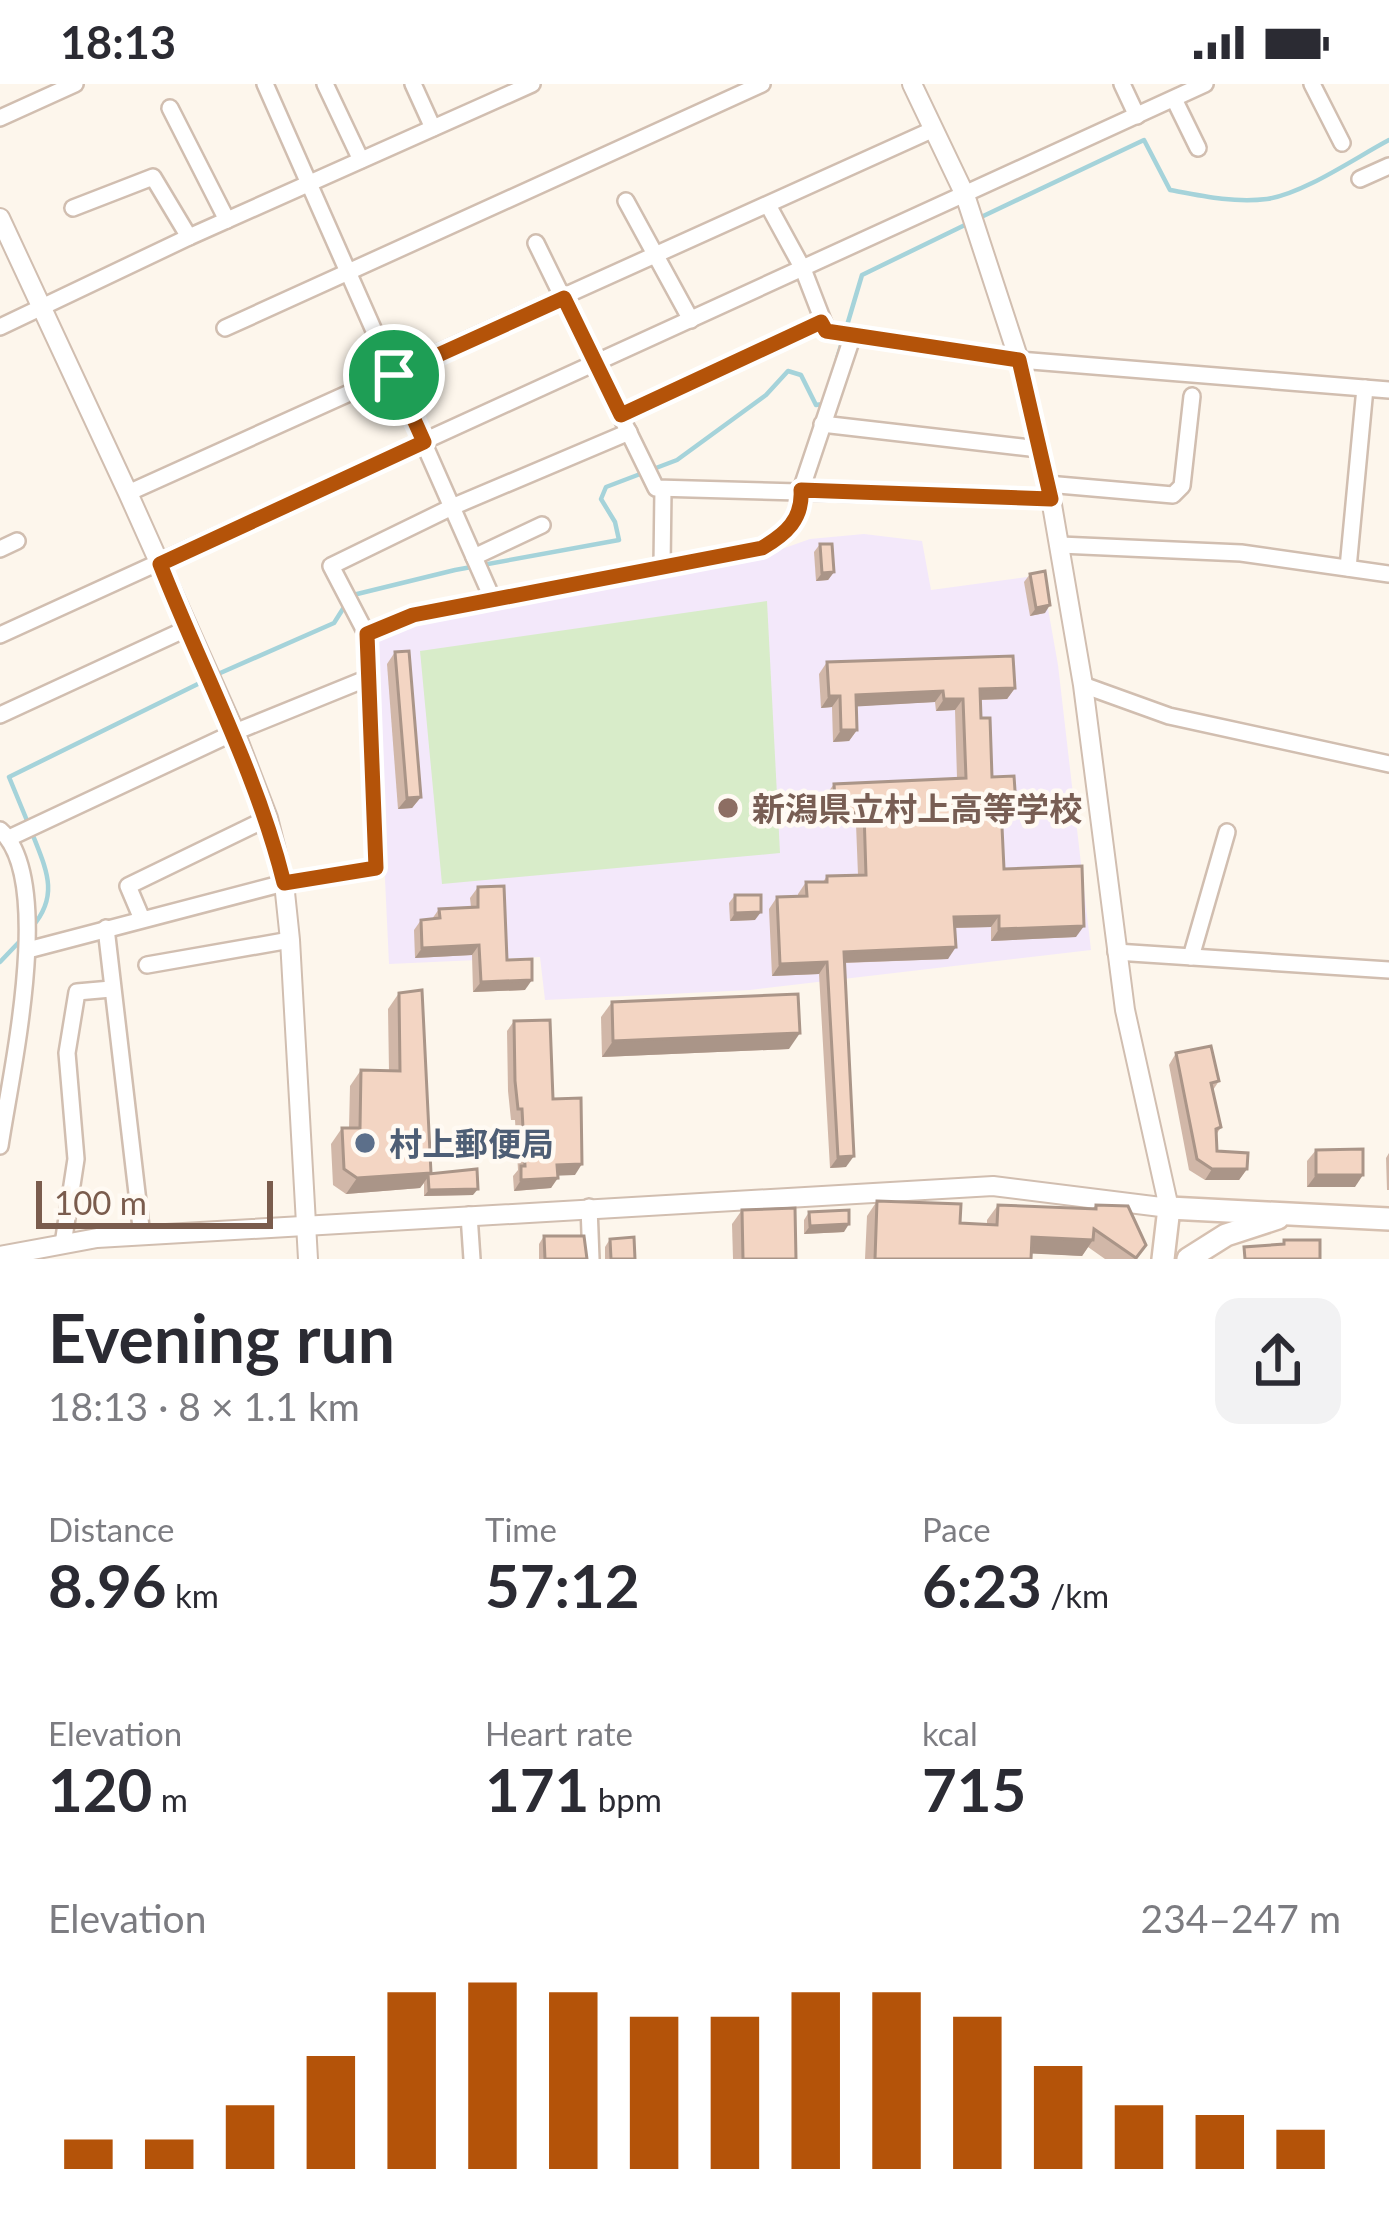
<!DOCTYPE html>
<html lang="en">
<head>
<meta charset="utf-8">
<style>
	body { margin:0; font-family:Lato,"Noto Sans JP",sans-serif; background:#f2f2f3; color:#2b2b33; height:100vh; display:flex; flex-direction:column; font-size:45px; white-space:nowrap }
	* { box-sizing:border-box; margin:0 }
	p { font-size:39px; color:#7c7c81 }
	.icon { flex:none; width:66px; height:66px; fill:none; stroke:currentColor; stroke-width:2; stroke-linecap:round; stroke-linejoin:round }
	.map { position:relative; height:1175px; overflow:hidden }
	.details { display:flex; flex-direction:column; background:#fff; flex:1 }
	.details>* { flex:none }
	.scale { position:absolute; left:36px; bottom:30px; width:237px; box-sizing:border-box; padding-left:12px; border:6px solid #7a5c4d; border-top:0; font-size:33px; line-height:42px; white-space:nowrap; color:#7a5c4d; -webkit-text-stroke:9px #fffaf3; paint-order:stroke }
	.pin { position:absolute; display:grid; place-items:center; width:102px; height:102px; color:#fff; margin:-51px; border:6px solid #fff; border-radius:50%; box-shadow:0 3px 12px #0007 }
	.round { display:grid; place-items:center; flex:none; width:126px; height:126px; border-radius:24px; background:#f2f2f3 }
	.headline { display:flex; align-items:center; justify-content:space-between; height:204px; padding:0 48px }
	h1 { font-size:66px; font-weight:700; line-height:90px }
	.metrics { display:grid; grid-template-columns:repeat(3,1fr); gap:18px; height:204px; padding:12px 48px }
	.metrics div { display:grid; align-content:center }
	.metrics b { font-size:60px; font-weight:700 }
	.metrics small { font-size:33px; font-weight:400 }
	.metrics p { font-size:33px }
	.chart { height:336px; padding:24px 48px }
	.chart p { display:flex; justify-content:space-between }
	.chart svg { width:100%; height:216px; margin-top:12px; stroke:#b45309; stroke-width:6 }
	.status { display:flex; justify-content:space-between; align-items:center; height:84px; padding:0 60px; background:#fff; direction:ltr }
	.status svg { height:33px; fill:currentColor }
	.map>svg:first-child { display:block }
</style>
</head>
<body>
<div class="status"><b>18:13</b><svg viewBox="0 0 49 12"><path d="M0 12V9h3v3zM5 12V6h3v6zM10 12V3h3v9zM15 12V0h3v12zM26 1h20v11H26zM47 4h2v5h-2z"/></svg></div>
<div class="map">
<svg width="1389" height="1175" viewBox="0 0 1389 1175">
	<rect width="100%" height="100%" fill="#fdf6ec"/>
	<polygon fill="#f3e8fa" points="864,450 922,457 931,506 1042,491 1058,581 1091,866 750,906 545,916 540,873 389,880 374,562 385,551 396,545 759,473 810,455"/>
	<polygon fill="#d8ecc9" points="767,517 780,769 442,800 420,567"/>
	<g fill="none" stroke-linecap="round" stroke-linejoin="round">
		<g stroke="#a5d3da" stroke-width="4.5">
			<path d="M977 135 1144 56 1170 106C1202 112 1234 119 1267 115 1303 110 1355 74 1389 56"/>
			<polyline points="837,275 862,191 967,140"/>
			<polyline points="353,511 455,486 619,456 615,438 601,415 606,403 677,376 766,311 788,287 801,291 816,321 823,320"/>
			<polyline points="218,590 334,539 346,520"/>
			<polyline points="28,739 9,693 208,595"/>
			<path d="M32 749C46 785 60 811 32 843"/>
			<polyline points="0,878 21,856"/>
		</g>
		<defs>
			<g id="minor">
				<polyline points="265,0 493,516"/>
				<polyline points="325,0 361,76"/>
				<polyline points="413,0 433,44"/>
				<polyline points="1122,0 1137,32"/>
				<polyline points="1312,0 1342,59"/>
				<polyline points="1174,15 1198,64"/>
				<polyline points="170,24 227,136"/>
				<polyline points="0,34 75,0"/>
				<polyline points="1360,95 1389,82"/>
				<polyline points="626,117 691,236"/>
				<polyline points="768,121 803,185 827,247 1019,276 1389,306"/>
				<polyline points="73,124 153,93 189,153"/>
				<polyline points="536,159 656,404 1051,415"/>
				<polyline points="0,243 189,153 532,0"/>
				<polyline points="225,244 762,0"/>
				<polyline points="621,331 821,238"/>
				<polyline points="822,340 1039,365"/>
				<polyline points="1047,400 1173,411 1182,402 1192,312"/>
				<polyline points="128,409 934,45"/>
				<polyline points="1060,461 1241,469 1389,490"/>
				<polyline points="0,465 17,457"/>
				<polyline points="474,473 542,441"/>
				<polyline points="662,483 663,405"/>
				<polyline points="1348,484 1365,304"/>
				<polyline points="0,551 1205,0"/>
				<polyline points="367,551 331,482 452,423 629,348"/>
				<polyline points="1083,601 1169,632 1389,680"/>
				<polyline points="0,631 186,545"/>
				<path d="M0 746C56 795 10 993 0 1062"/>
				<polyline points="9,754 235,648 368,594"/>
				<polyline points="142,835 128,802 268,734"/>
				<polyline points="106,844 142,1152"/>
				<path d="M28 866 284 799 376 785 367 551 413 531 762 463C786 450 803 435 801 406L853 251"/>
				<polyline points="1116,868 1389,886"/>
				<polyline points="1191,873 1227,748"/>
				<polyline points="147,881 290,856"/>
				<polyline points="589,1123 591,1175"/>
				<polyline points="469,1131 472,1175"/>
				<polyline points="63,1160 76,1075 67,969 77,908 111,905"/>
			</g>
			<g id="tertiary">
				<polyline points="0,134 128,409 235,648 268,734 284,799 290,856 308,1175"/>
				<polyline points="0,1172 97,1154 993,1102 1169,1124 1125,926 1083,601 1051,415 1019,276 965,111 912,0"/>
			</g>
			<g id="secondary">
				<polyline points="1163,1175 1169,1124 1389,1135"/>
				<polyline points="1188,1175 1226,1151 1278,1134"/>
			</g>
		</defs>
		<use href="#minor" stroke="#d1beb0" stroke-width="20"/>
		<use href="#tertiary" stroke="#d1beb0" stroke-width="22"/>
		<use href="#secondary" stroke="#d6c0b0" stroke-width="26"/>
		<use href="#minor" stroke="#fff" stroke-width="15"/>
		<use href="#tertiary" stroke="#fff" stroke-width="18"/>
		<use href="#secondary" stroke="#fff" stroke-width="21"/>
	</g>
	<g fill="#d1b7a8">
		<polygon points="820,460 834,488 828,496 816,497 814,468"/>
		<polygon points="1030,490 1045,529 1030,532 1024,498"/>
		<polygon points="395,568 421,713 412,724 398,725 387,580"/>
		<polygon points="827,578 1015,604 1007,615 980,616 981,634 992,693 1008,733 1002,733 1004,785 1076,853 991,857 991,843 955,844 948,875 844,879 846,1083 830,1084 819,890 772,892 769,825 777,813 798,812 798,810 806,798 823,798 827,792 858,791 856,740 828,741 826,711 834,700 957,694 955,626 936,627 935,618 856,622 857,646 849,657 833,658 832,623 821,624 819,590"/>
		<polygon points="478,803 507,876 525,906 473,908 472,871 415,874 414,846 421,836 432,835 439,825 471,823 470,814"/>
		<polygon points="735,811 755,836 730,837 729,819"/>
		<polygon points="399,909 431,1089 473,1111 424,1112 424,1099 420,1104 346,1110 333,1101 331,1060 342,1044 349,1044 350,1002 361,986 389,987 388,925"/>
		<polygon points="612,918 789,965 602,973 601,933"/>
		<polygon points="514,937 553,1015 575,1091 558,1091 551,1104 514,1107 513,1092 518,1086 515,1036 511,1036 508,1007 507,947"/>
		<polygon points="1176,969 1219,997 1213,1006 1221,1043 1216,1051 1217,1067 1247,1085 1239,1096 1205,1096 1189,1086 1169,981"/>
		<polygon points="1316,1066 1355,1103 1307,1103 1307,1077"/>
		<polygon points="1389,1069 1389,1106 1387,1106 1386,1074"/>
		<polygon points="877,1117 960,1139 987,1140 987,1136 998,1121 1092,1125 1096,1121 1146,1161 1137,1175 1105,1175 1088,1163 1082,1172 1031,1169 1031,1175 865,1175 867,1132"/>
		<polygon points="742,1126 796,1175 733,1175 732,1140"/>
		<polygon points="809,1128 844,1148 804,1150 804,1136"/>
		<polygon points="544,1152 587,1175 539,1175 539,1160"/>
		<polygon points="610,1155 635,1175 605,1175 605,1163"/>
	</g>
	<g fill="#aa9588">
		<polygon points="834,488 828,496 816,497 822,489"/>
		<polygon points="1050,521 1045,529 1030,532 1036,524"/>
		<polygon points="1015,604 1007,615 972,616 980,605"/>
		<polygon points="943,607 935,618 848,623 856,611"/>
		<polygon points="829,612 840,612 832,623 821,624"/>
		<polygon points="944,615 963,615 955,626 936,627"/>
		<polygon points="841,646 857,646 849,657 833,658"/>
		<polygon points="421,713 412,724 398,725 407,714"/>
		<polygon points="1016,721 1008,733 993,733 1001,722"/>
		<polygon points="864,728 856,740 828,741 836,730"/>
		<polygon points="761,828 755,836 730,837 735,829"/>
		<polygon points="999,832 991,843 946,844 954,833"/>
		<polygon points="1084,842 1076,853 991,857 999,845"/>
		<polygon points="479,861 472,871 415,874 422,864"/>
		<polygon points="956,863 948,875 836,879 844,868"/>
		<polygon points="827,878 819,890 772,892 780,880"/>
		<polygon points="532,896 525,906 473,908 481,898"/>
		<polygon points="800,949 789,965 602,973 613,957"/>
		<polygon points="854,1072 846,1083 830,1084 838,1073"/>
		<polygon points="582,1080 575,1091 550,1092 557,1081"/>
		<polygon points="1212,1085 1247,1085 1239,1096 1205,1096"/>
		<polygon points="431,1089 420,1104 346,1110 357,1094"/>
		<polygon points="1316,1091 1363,1091 1355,1103 1307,1103"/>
		<polygon points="558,1094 551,1104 514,1107 521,1096"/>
		<polygon points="478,1105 473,1111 424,1112 429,1106"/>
		<polygon points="849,1140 844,1148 804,1150 810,1142"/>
		<polygon points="1032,1153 1093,1156 1082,1172 1021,1169"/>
	</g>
	<g fill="#f3d5c3" stroke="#aa9588" stroke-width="3">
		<polygon points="820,460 832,460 834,488 822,489"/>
		<polygon points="1045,487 1050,521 1036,524 1030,490"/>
		<polygon points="409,567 421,713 407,714 395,568"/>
		<polygon points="1013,572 1015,604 980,605 981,634 990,634 992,693 1014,692 1016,721 1001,722 1004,785 1082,782 1084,842 999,845 999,832 954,833 956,863 844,868 854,1072 838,1073 827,878 780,880 777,813 807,812 806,798 827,798 827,792 866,791 864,728 836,730 834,700 966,694 963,615 944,615 943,607 856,611 857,646 841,646 840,612 829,612 827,578"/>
		<polygon points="504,802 507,876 532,875 532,896 481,898 479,861 422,864 421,836 440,834 439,825 478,823 478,803"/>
		<polygon points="735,811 761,811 761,828 735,829"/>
		<polygon points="422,906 431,1089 357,1094 344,1085 342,1044 360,1044 361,986 400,987 399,909"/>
		<polygon points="798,910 800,949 613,957 612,918"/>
		<polygon points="550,936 553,1015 581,1014 582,1080 557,1081 558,1094 521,1096 521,1082 525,1082 522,1025 518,1025 515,997 514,937"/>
		<polygon points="1211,962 1219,997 1211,999 1221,1043 1216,1045 1217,1067 1248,1069 1247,1085 1212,1085 1197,1075 1176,969"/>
		<polygon points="1363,1065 1363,1091 1316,1091 1316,1066"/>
		<polygon points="477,1085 478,1105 429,1106 428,1090"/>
		<polygon points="877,1117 961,1120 960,1139 997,1141 998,1121 1096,1125 1096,1121 1128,1122 1146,1161 1136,1174 1094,1145 1093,1156 1032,1153 1031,1175 875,1175"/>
		<polygon points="795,1124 796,1175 743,1175 742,1126"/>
		<polygon points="849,1126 849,1140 810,1142 809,1128"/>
		<polygon points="544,1152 584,1152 587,1175 545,1175"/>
		<polygon points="634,1153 635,1175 611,1175 610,1155"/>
		<polygon points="1284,1156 1320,1156 1320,1175 1245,1175 1244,1163 1284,1160"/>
	</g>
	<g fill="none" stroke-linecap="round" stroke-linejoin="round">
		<defs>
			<path id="route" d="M564 214 621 331 821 238 826 247 1019 276 1051 415 801 406C803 435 786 450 762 464L413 531 367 550 376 784 284 799C256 687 202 587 160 480L424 358 394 291Z"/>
		</defs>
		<use href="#route" stroke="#fff" stroke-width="24"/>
		<use href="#route" stroke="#b45309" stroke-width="15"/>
	</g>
	<circle fill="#8d6e63" stroke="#fffaf3" stroke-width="4.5" cx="728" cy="724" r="12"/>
	<circle fill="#5c6f8a" stroke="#fffaf3" stroke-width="4.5" cx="365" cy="1059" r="12"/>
	<g text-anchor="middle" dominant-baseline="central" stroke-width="9" stroke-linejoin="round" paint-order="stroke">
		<g font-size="33" font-weight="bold" fill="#785e54" stroke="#fffaf3" text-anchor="start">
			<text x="752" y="724">新潟県立村上高等学校</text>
		</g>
		<g font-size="33" font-weight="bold" fill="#4e5e75" stroke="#fffaf3" text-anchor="start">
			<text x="389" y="1059">村上郵便局</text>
		</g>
	</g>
</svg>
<div class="scale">100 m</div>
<div class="pin" style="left:394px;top:291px;background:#1e9e55"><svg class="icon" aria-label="arrive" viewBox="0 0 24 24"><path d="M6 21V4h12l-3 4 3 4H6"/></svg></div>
</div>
<section class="details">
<div class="headline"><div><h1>Evening run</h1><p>18:13 · 8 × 1.1 km</p></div><a class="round"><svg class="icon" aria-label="share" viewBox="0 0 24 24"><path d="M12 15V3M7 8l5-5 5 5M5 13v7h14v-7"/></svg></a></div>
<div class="metrics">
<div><p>Distance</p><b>8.96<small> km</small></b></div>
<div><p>Time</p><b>57:12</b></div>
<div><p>Pace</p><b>6:23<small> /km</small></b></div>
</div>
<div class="metrics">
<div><p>Elevation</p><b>120<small> m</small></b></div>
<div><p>Heart rate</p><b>171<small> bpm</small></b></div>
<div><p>kcal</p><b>715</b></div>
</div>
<div class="chart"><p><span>Elevation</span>234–247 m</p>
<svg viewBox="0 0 160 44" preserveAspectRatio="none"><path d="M5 44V38M15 44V38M25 44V31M35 44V21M45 44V8M55 44V6M65 44V8M75 44V13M85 44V13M95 44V8M105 44V8M115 44V13M125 44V23M135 44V31M145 44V33M155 44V36"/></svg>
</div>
</section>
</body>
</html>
